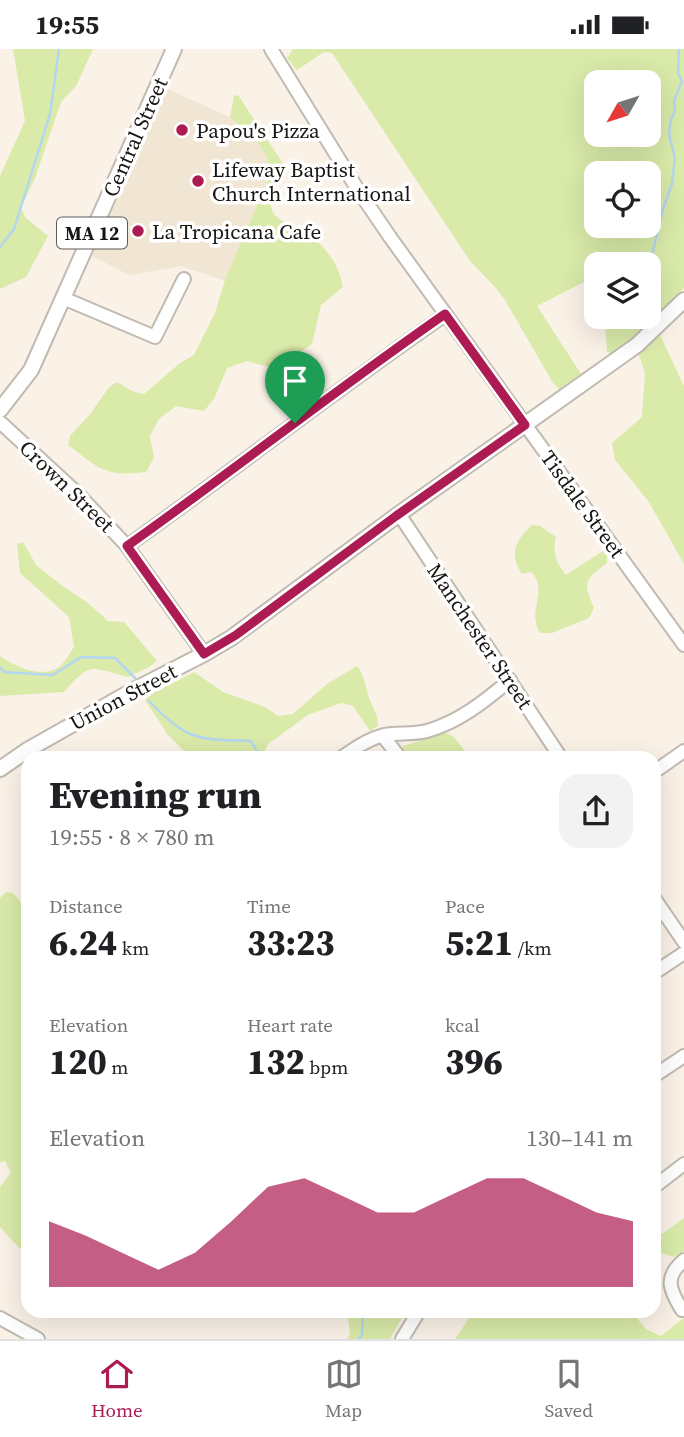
<!DOCTYPE html>
<html lang="en">
<head>
<meta charset="utf-8">
<style>
	body { margin:0; font-family:"Source Serif 4",serif; background:#f2f2f2; color:#202124; height:100vh; display:flex; flex-direction:column; font-size:26px; white-space:nowrap }
	* { box-sizing:border-box; margin:0 }
	p { font-size:23px; color:#757577 }
	.icon { flex:none; width:38px; height:38px; fill:none; stroke:currentColor; stroke-width:2; stroke-linecap:round; stroke-linejoin:round }
	.map { position:relative; flex:1; overflow:hidden }
	.panel { position:absolute; left:21px; top:702px; width:640px; height:567px; display:flex; flex-direction:column; background:#fff; border-radius:21px; box-shadow:0 7px 28px #0002 }
	.panel>* { flex:none }
	.needle { width:46px; rotate:231deg }
	.buttons { position:absolute; left:584px; top:21px; display:grid; gap:14px }
	.buttons a { display:grid; place-items:center; width:77px; height:77px; border-radius:14px; background:#fff; box-shadow:0 7px 28px #0002; font-size:35px }
	.pin { position:absolute; display:grid; place-items:center; width:60px; height:60px; color:#fff; margin:-72px -30px; border-radius:50% 50% 50% 0; rotate:-45deg; box-shadow:0 0 7px #0007 }
	.pin .icon { rotate:45deg }
	.round { display:grid; place-items:center; flex:none; width:74px; height:74px; border-radius:21px; background:#f2f2f2 }
	.overview { display:flex; align-items:center; justify-content:space-between; height:119px; padding:0 28px }
	h1 { font-size:38px; font-weight:800; line-height:52px }
	.metrics { display:grid; grid-template-columns:repeat(3,1fr); gap:10px; height:119px; padding:7px 28px }
	.metrics div { display:grid; align-content:center }
	.metrics b { font-size:35px; font-weight:800 }
	.metrics small { font-size:19px; font-weight:400 }
	.metrics p { font-size:19px }
	.chart { height:196px; padding:14px 28px }
	.chart p { display:flex; justify-content:space-between }
	.chart svg { width:100%; height:126px; margin-top:7px; fill:#ac1b51; opacity:.7 }
	.status { display:flex; justify-content:space-between; align-items:center; height:49px; padding:0 35px; background:#fff; direction:ltr }
	.status svg { height:19px; fill:currentColor }
	.dock { display:flex; justify-content:space-around; align-items:center; height:98px; border-top:2px solid #e0e0e0; background:#fff; font-size:19px; color:#757577 }
	.dock a { display:grid; justify-items:center; gap:4px }
	.dock .on { color:#ac1b51 }
	.map>svg:first-child { display:block }
</style>
</head>
<body>
<div class="status"><b>19:55</b><svg viewBox="0 0 49 12"><path d="M0 12V9h3v3zM5 12V6h3v6zM10 12V3h3v9zM15 12V0h3v12zM26 1h20v11H26zM47 4h2v5h-2z"/></svg></div>
<div class="map">
<svg width="684" height="1290" viewBox="0 0 684 1290">
	<rect width="100%" height="100%" fill="#faf2e7"/>
	<polygon fill="#f1e5d4" points="167,40 230,68 257,92 267,108 270,127 225,232 181,217 129,226 92,207"/>
	<g fill="#d9eaa9" fill-rule="evenodd">
		<polygon points="13,0 93,0 76,37 61,53 35,129 21,159 26,169 48,187 26,228 0,240 0,127 25,72"/>
		<path d="M293 0H684V239L653 271 684 337V515L649 453 615 411 612 394 642 368 645 324 633 288 611 304 607 303 605 276 601 268H649V215H597V257L586 232 537 257 581 325 559 340 553 334 505 251 496 239 470 212 332 4 324 3 297 21 287 9ZM597 33H649V86H597ZM597 124H649V177H597Z"/>
		<path d="M238 46 284 116 282 122 274 127C272 139 267 154 274 165 279 172 290 175 298 179 321 191 339 213 343 238L321 256 312 295 287 312 269 318 247 312 227 319 214 350 204 362 176 357 159 370 150 387 154 409 146 423C105 428 100 420 68 396L70 387 91 364 109 338 117 333 132 342 144 345 180 314 194 306 215 264 226 228 270 127 267 108 257 92 230 68 234 47Z"/>
		<path d="M532 476 540 477 556 488C552 505 556 513 566 526L603 502 607 507V514C584 531 583 533 594 559L589 569 552 584H540C539 581 536 577 536 574 532 556 547 538 531 523L522 525C509 506 515 491 532 476Z"/>
		<path d="M23 493 36 516 61 536 88 554 108 572 124 573 157 612 149 618 128 628C91 618 91 612 64 643L0 647V607C12 616 34 626 50 622 62 620 68 607 74 598L69 568 20 524 17 495Z"/>
		<path d="M357 617C365 627 365 637 369 649 373 659 378 665 378 677L370 682 353 657 341 654 308 666 268 695 264 705 266 709H191L168 686 145 651 153 644 194 623 223 643 265 658 278 667 293 665 327 635Z"/>
		<polygon points="446,684 454,688 470,709 407,709 402,703 403,697"/>
		<polygon points="6,843 13,844 28,861 28,1204 19,1199 0,1178 0,1138 11,1124 5,1112 0,1113 0,849"/>
		<polygon points="684,1169 684,1202 674,1208 655,1202 655,1186 662,1185"/>
		<polygon points="338,1262 406,1262 390,1290 347,1290 350,1285 348,1269"/>
		<polygon points="474,1262 631,1262 646,1280 661,1287 684,1269 684,1290 455,1290"/>
	</g>
	<g fill="none" stroke-linecap="round" stroke-linejoin="round">
		<g stroke="#b4d6f0" stroke-width="2.5">
			<polyline points="0,198 14,180 50,65 59,0"/>
			<polyline points="649,218 663,160 672,135 675,109 669,85 671,70 675,62 674,52 682,32 678,24 679,0"/>
			<polyline points="640,273 640,268"/>
			<polyline points="0,619 4,623 53,626 81,608 115,609 135,629"/>
			<path d="M149 652C188 693 198 690 251 692L261 709"/>
			<polyline points="359,1290 362,1286 363,1262"/>
		</g>
		<defs>
			<g id="minor">
				<polyline points="271,0 358,141 390,188 684,596"/>
				<polyline points="63,249 155,288 184,230"/>
				<polyline points="0,373 79,446 127,497 204,605"/>
				<polyline points="399,465 561,709"/>
				<path d="M127 497C234 421 337 340 445 266"/>
				<polyline points="383,687 400,709"/>
				<path d="M341 709C354 700 368 690 384 686 398 683 413 686 427 682 459 673 485 652 510 631"/>
				<polyline points="654,723 684,702"/>
				<polyline points="654,849 684,893"/>
				<polyline points="654,924 684,904"/>
				<polyline points="654,1027 684,1007"/>
				<polyline points="658,1135 684,1115"/>
				<path d="M682 1261C669 1240 664 1228 684 1211"/>
				<polyline points="0,1269 38,1290"/>
				<polyline points="402,1290 419,1262"/>
			</g>
			<g id="major">
				<polyline points="0,361 31,321 174,0"/>
				<polyline points="0,720 29,700 130,643 204,605 231,589 399,465 637,296 684,251"/>
			</g>
		</defs>
		<use href="#minor" stroke="#c1bab0" stroke-width="16"/>
		<use href="#major" stroke="#c1bab0" stroke-width="18"/>
		<use href="#minor" stroke="#fff" stroke-width="12"/>
		<use href="#major" stroke="#fff" stroke-width="14"/>
	</g>
	<g fill="none" stroke-linecap="round" stroke-linejoin="round">
		<defs>
			<path id="route" d="M445 265 525 376 396 467 236 586 204 605 127 497C234 421 337 340 445 265Z"/>
		</defs>
		<use href="#route" stroke="#fff" stroke-width="14"/>
		<use href="#route" stroke="#ac1b51" stroke-width="9"/>
	</g>
	<g fill="#ac1b51" stroke="#fff" stroke-width="2.5">
		<circle cx="182" cy="81" r="7"/>
		<circle cx="198" cy="132" r="7"/>
		<circle cx="138" cy="182" r="7"/>
	</g>
	<g text-anchor="middle" dominant-baseline="central" stroke-width="7" stroke-linejoin="round" paint-order="stroke">
		<rect fill="#fff" stroke="#5d5c59" stroke-width="2" x="57" y="168.5" width="70" height="31" rx="5"/>
		<g font-size="19" font-weight="bold" fill="#181612">
			<text x="92" y="184">MA 12</text>
		</g>
		<g font-size="21" fill="#181612" stroke="#fff" text-anchor="start">
			<text x="196" y="81">Papou's Pizza</text>
			<text x="212" y="120">Lifeway Baptist<tspan x="212" dy="24">Church International</tspan></text>
			<text x="152" y="182">La Tropicana Cafe</text>
		</g>
		<g font-size="21" fill="#181612" stroke="#fff">
			<text transform="translate(135 88) rotate(-66)">Central Street</text>
			<text transform="translate(67 437) rotate(44)">Crown Street</text>
			<text transform="translate(583 455) rotate(54)">Tisdale Street</text>
			<text transform="translate(480 587) rotate(56)">Manchester Street</text>
			<text transform="translate(123 648) rotate(-28)">Union Street</text>
		</g>
	</g>
</svg>
<div class="buttons">
<a><svg class="needle" viewBox="-14 -14 28 28"><path d="M0-13l5 13h-10z" fill="#e53935"/><path d="M0 13l5-13h-10z" fill="#757577"/></svg></a>
<a><svg class="icon" aria-label="locate" viewBox="0 0 24 24"><circle cx="12" cy="12" r="6"/><path d="M12 2v4M12 18v4M2 12h4M18 12h4"/></svg></a>
<a><svg class="icon" aria-label="layers" viewBox="0 0 24 24"><path d="M12 4l9 5-9 5-9-5zM3 14l9 5 9-5"/></svg></a>
</div>
<div class="pin" style="left:295px;top:374px;background:#1e9e55"><svg class="icon" aria-label="arrive" viewBox="0 0 24 24"><path d="M6 21V4h12l-3 4 3 4H6"/></svg></div>
<section class="panel">
<div class="overview"><div><h1>Evening run</h1><p>19:55 · 8 × 780 m</p></div><a class="round"><svg class="icon" aria-label="share" viewBox="0 0 24 24"><path d="M12 15V3M7 8l5-5 5 5M5 13v7h14v-7"/></svg></a></div>
<div class="metrics">
<div><p>Distance</p><b>6.24<small> km</small></b></div>
<div><p>Time</p><b>33:23</b></div>
<div><p>Pace</p><b>5:21<small> /km</small></b></div>
</div>
<div class="metrics">
<div><p>Elevation</p><b>120<small> m</small></b></div>
<div><p>Heart rate</p><b>132<small> bpm</small></b></div>
<div><p>kcal</p><b>396</b></div>
</div>
<div class="chart"><p><span>Elevation</span>130–141 m</p>
<svg viewBox="0 0 160 44" preserveAspectRatio="none"><path d="M0 44V21L10 26L20 32L30 38L40 32L50 21L60 9L70 6L80 12L90 18L100 18L110 12L120 6L130 6L140 12L150 18L160 21V44z"/></svg>
</div>
</section>
</div>
<nav class="dock">
<a class="on"><svg class="icon" aria-label="home" viewBox="0 0 24 24"><path d="M3 11l9-7 9 7M6 9v11h12V9"/></svg>Home</a>
<a><svg class="icon" aria-label="map" viewBox="0 0 24 24"><path d="M3 6l6-2 6 2 6-2v14l-6 2-6-2-6 2zM9 4v14M15 6v14"/></svg>Map</a>
<a><svg class="icon" aria-label="saved" viewBox="0 0 24 24"><path d="M7 4h10v16l-5-4-5 4z"/></svg>Saved</a>
</nav>
</body>
</html>
